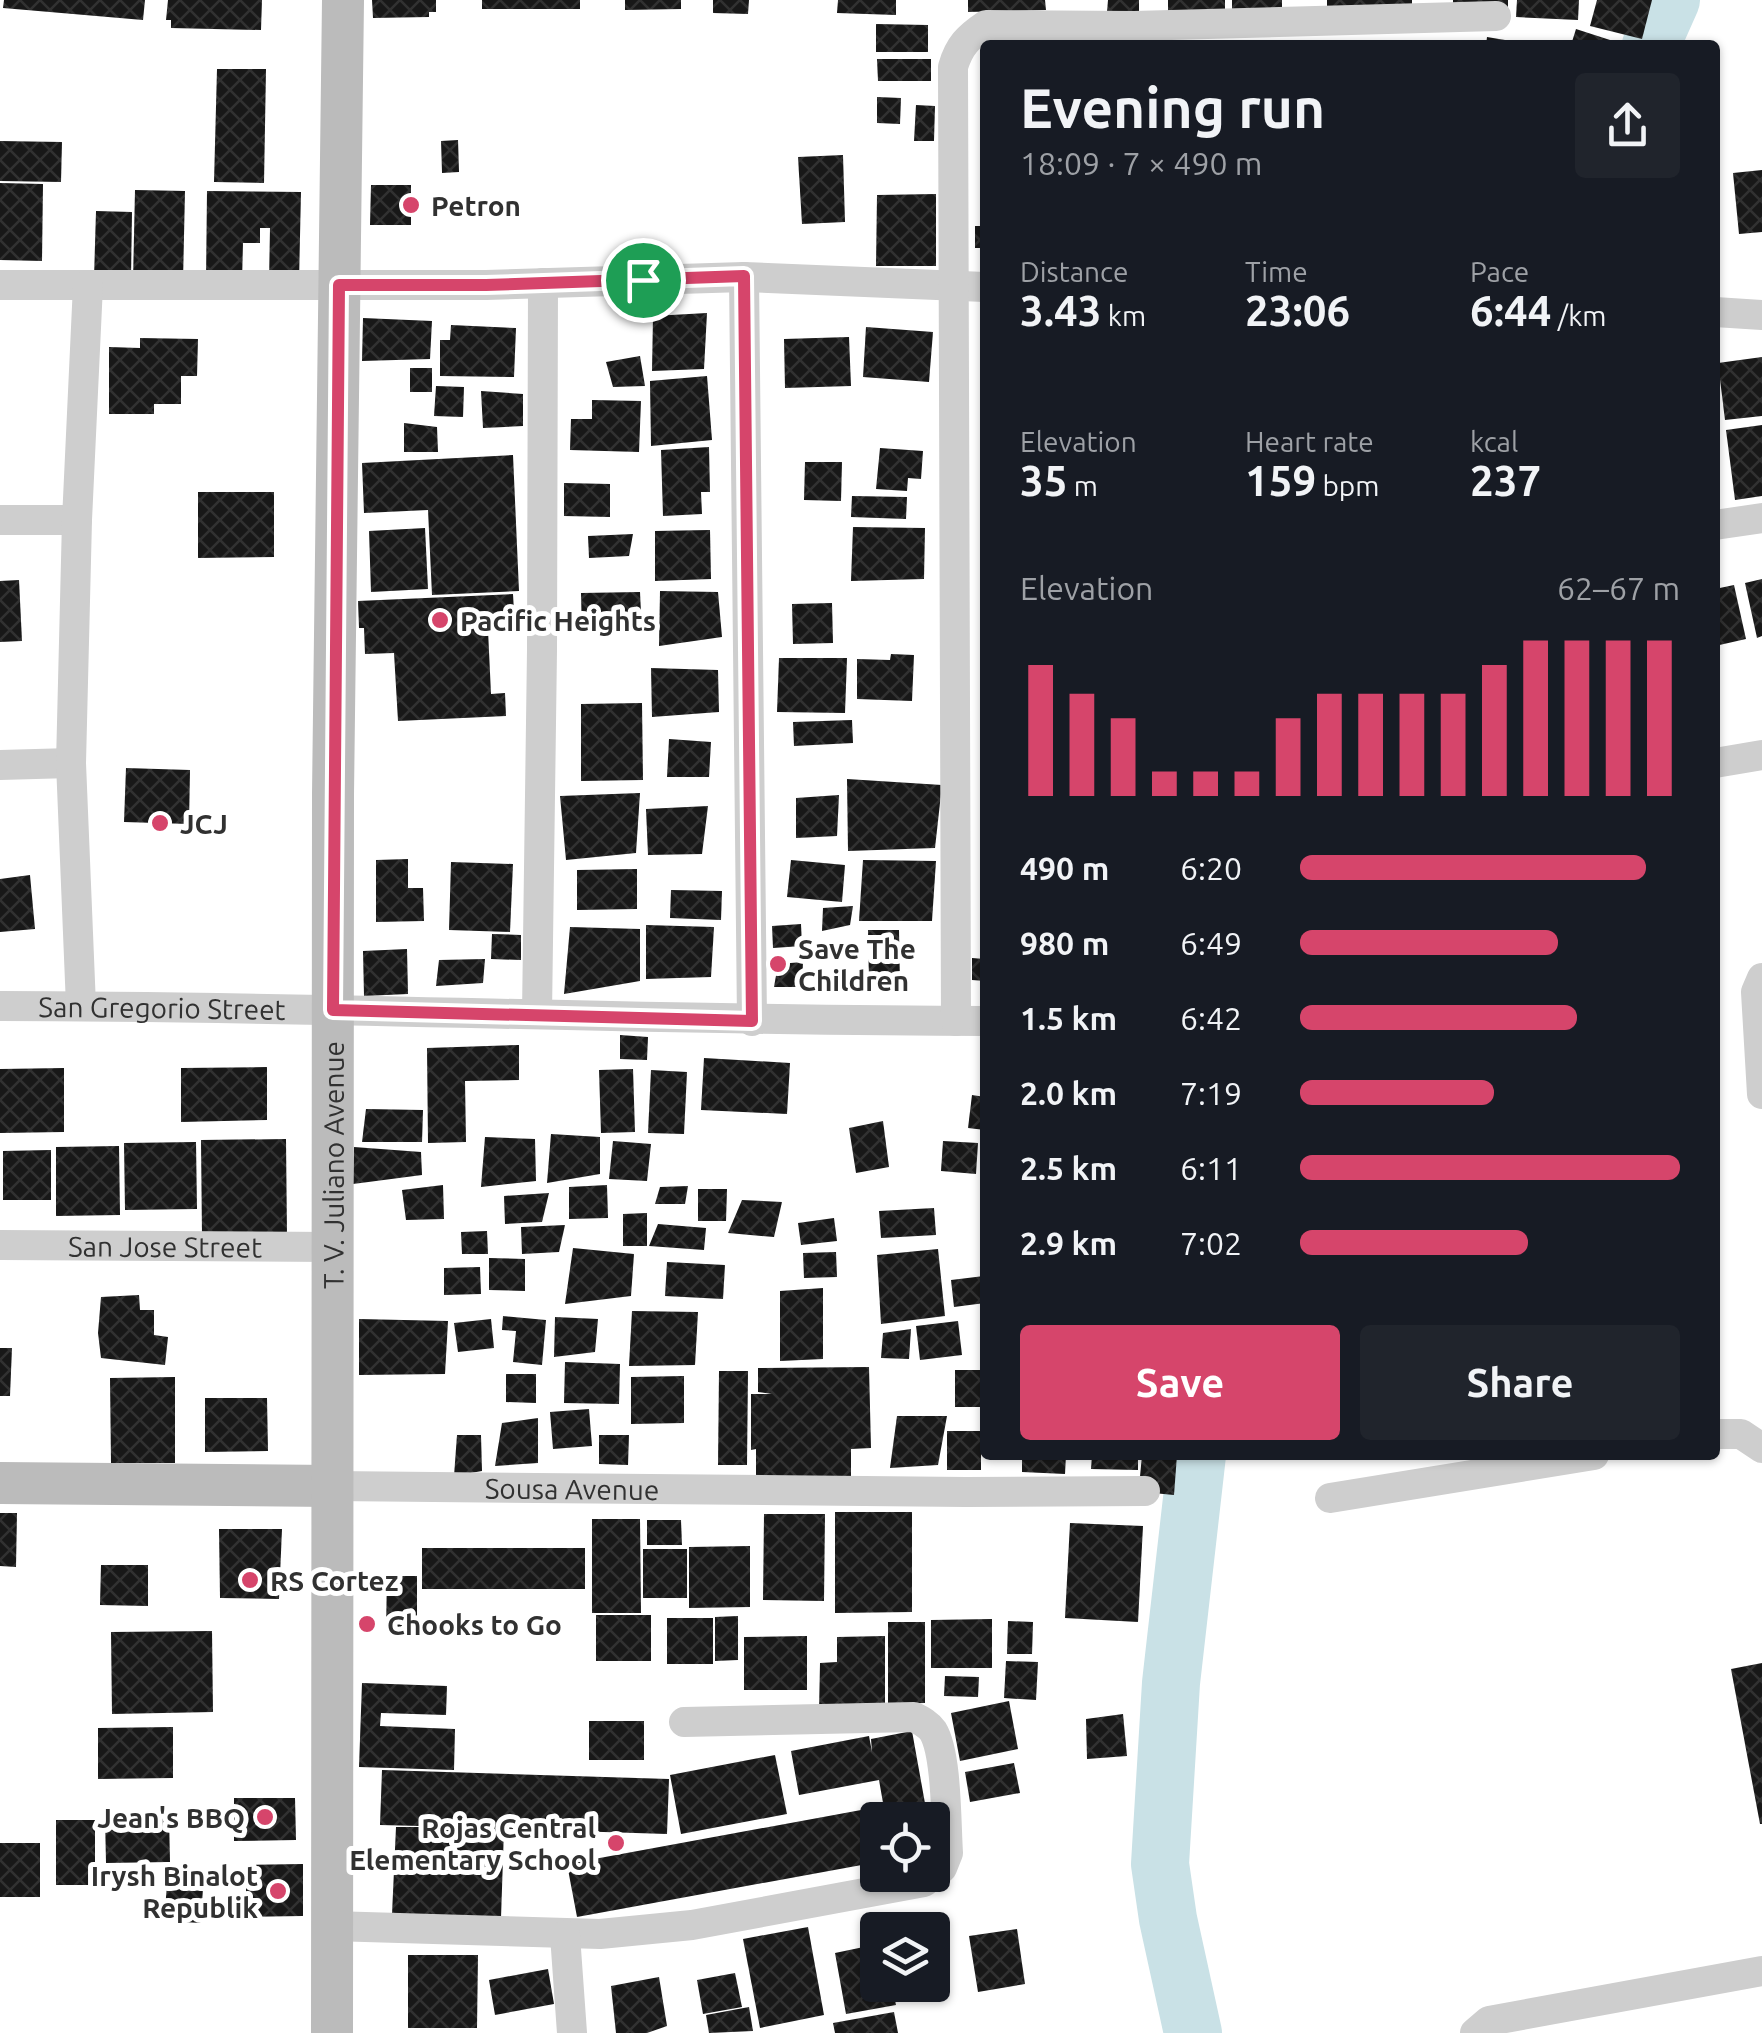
<!DOCTYPE html>
<html lang="en">
<head>
<meta charset="utf-8">
<style>
	body { margin:0; font-family:Ubuntu,sans-serif; background:#20242c; color:#f1f3f6; height:100vh; display:flex; flex-direction:column; font-size:38px; white-space:nowrap }
	* { box-sizing:border-box; margin:0 }
	p { font-size:32px; color:#9ea1a6 }
	.icon { flex:none; width:55px; height:55px; fill:none; stroke:currentColor; stroke-width:2; stroke-linecap:round; stroke-linejoin:round }
	.map { position:relative; flex:1; overflow:hidden }
	.side { position:absolute; left:980px; top:40px; width:740px; height:1420px; display:flex; flex-direction:column; background:#171b24; border-radius:10px; box-shadow:0 2px 8px #0004 }
	.side>* { flex:none }
	.tools { position:absolute; left:860px; top:1802px; display:grid; gap:20px }
	.tools a { display:grid; place-items:center; width:90px; height:90px; border-radius:10px; background:#171b24; box-shadow:0 2px 8px #0004; font-size:50px }
	.pin { position:absolute; display:grid; place-items:center; width:85px; height:85px; color:#fff; margin:-42px; border:5px solid #fff; border-radius:50%; box-shadow:0 2px 10px #0007 }
	.round { display:grid; place-items:center; flex:none; width:105px; height:105px; border-radius:10px; background:#20242c }
	.head { display:flex; align-items:center; justify-content:space-between; height:170px; padding:0 40px }
	h1 { font-size:55px; font-weight:700; line-height:75px }
	.metrics { display:grid; grid-template-columns:repeat(3,1fr); gap:15px; height:170px; padding:10px 40px }
	.metrics div { display:grid; align-content:center }
	.metrics b { font-size:42px; font-weight:700 }
	.metrics small { font-size:28px; font-weight:400 }
	.metrics p { font-size:28px }
	.chart { height:280px; padding:20px 40px }
	.chart p { display:flex; justify-content:space-between }
	.chart svg { width:100%; height:180px; margin-top:10px; stroke:#d6456b; stroke-width:6 }
	.cta { display:flex; gap:20px; margin-top:auto; padding:20px 40px }
	.cta a { flex:1; height:115px; border-radius:10px; background:#d6456b; color:#fff; font-size:40px; font-weight:700; line-height:115px; text-align:center }
	.cta a+a { background:#20242c; color:#f1f3f6 }
	ul { padding:0 40px; list-style:none; font-size:32px }
	li { display:grid; grid-template-columns:160px 120px 1fr; align-items:center; height:75px }
	li i { height:25px; border-radius:12px; background:#d6456b }
	.map>svg:first-child { display:block }
</style>
</head>
<body>
<div class="map">
<svg width="1762" height="2033" viewBox="0 0 1762 2033">
	<defs>
		<pattern id="building-cross-hatch" width="8" height="8" patternUnits="userSpaceOnUse" patternTransform="scale(2.5)"><rect width="8" height="8" fill="#181818"/><path d="M0 0l8 8M0 8l8-8" fill="none" stroke="#313131"/></pattern>
	</defs>
	<rect width="100%" height="100%" fill="#fff"/>
	<g fill="none" stroke-linecap="round" stroke-linejoin="round">
		<g stroke="#c9e1e6" stroke-width="58">
			<polyline points="1651,45 1671,0"/>
			<polyline points="1193,2033 1168,1919 1160,1864 1171,1683 1197,1455"/>
		</g>
	</g>
	<g fill="url(#building-cross-hatch)">
		<polygon points="4,0 145,0 143,20 3,8"/>
		<polygon points="168,0 262,0 261,30 171,28 171,20 166,20"/>
		<polygon points="372,0 436,0 436,12 429,12 429,17 373,18"/>
		<rect x="482" y="0" width="98" height="9"/>
		<polygon points="625,0 681,0 681,9 625,10"/>
		<polygon points="713,0 749,0 748,14 713,13"/>
		<polygon points="838,0 896,0 896,15 837,13"/>
		<polygon points="968,0 1045,0 1046,10 968,12"/>
		<polygon points="1108,0 1139,0 1139,12 1107,12"/>
		<polygon points="1168,0 1225,0 1225,11 1168,13"/>
		<polygon points="1232,0 1282,0 1282,11 1232,13"/>
		<polygon points="1327,0 1412,0 1412,13 1327,14"/>
		<rect x="1453" y="0" width="55" height="11"/>
		<polygon points="1517,0 1579,0 1578,20 1516,17"/>
		<polygon points="1597,0 1652,0 1642,39 1590,26"/>
		<polygon points="876,24 928,25 928,52 876,52"/>
		<polygon points="1576,29 1610,40 1609,45 1571,45"/>
		<polygon points="1487,37 1523,43 1523,45 1486,45"/>
		<polygon points="877,59 931,59 931,81 878,81"/>
		<polygon points="217,69 266,69 264,183 214,182"/>
		<rect x="981" y="79" width="4" height="66"/>
		<polygon points="877,97 901,98 900,124 877,123"/>
		<polygon points="916,105 935,106 934,141 914,141"/>
		<polygon points="458,140 459,172 442,173 441,141"/>
		<polygon points="0,141 62,142 61,182 0,181"/>
		<polygon points="843,155 845,222 802,224 798,157"/>
		<polygon points="1762,170 1762,232 1739,234 1733,173"/>
		<polygon points="0,183 43,184 42,261 0,260"/>
		<polygon points="371,185 411,185 411,225 370,225"/>
		<polygon points="135,190 185,191 183,282 133,281"/>
		<polygon points="207,191 301,192 299,282 269,282 270,228 260,228 260,243 243,243 242,282 206,281"/>
		<polygon points="936,194 936,266 876,266 877,195"/>
		<polygon points="96,211 132,212 131,279 94,278"/>
		<rect x="975" y="226" width="10" height="22"/>
		<polygon points="707,313 704,369 652,371 653,316"/>
		<polygon points="363,318 432,321 430,359 362,361"/>
		<polygon points="451,325 516,328 514,377 440,376 440,340 450,340"/>
		<polygon points="866,327 933,332 929,382 863,377"/>
		<polygon points="849,337 851,386 785,388 784,339"/>
		<polygon points="140,338 198,339 197,376 181,376 181,404 154,404 154,414 109,414 109,347 140,348"/>
		<polygon points="640,356 645,386 613,387 606,362"/>
		<polygon points="1762,357 1762,416 1725,420 1718,363"/>
		<rect x="410" y="368" width="22" height="24"/>
		<polygon points="707,376 712,440 651,446 650,381"/>
		<polygon points="436,386 464,387 463,417 434,416"/>
		<polygon points="481,391 523,394 523,426 483,428"/>
		<polygon points="592,400 641,401 639,452 570,450 571,419 592,419"/>
		<polygon points="404,423 437,427 438,452 404,452"/>
		<polygon points="1762,425 1762,496 1735,500 1726,430"/>
		<polygon points="709,447 710,492 701,492 702,514 663,516 661,450"/>
		<polygon points="880,448 923,451 921,479 908,478 907,491 876,489"/>
		<polygon points="513,455 519,591 432,595 428,510 364,513 362,463"/>
		<polygon points="805,462 842,462 841,501 804,500"/>
		<polygon points="564,483 610,484 610,517 564,516"/>
		<polygon points="198,492 274,492 274,557 198,558"/>
		<polygon points="852,496 907,497 906,519 851,517"/>
		<polygon points="853,527 925,528 924,579 851,581"/>
		<polygon points="425,528 428,589 371,592 369,531"/>
		<polygon points="710,530 711,579 655,581 655,531"/>
		<polygon points="633,534 629,556 589,558 588,536"/>
		<polygon points="1762,579 1762,636 1757,638 1745,583"/>
		<polygon points="19,580 22,641 0,642 0,581"/>
		<polygon points="1734,585 1746,639 1715,646 1715,589"/>
		<polygon points="660,591 718,592 722,637 659,646"/>
		<polygon points="640,592 642,633 582,635 581,593"/>
		<polygon points="513,594 515,629 488,630 491,694 505,693 506,716 398,721 394,653 365,654 364,628 359,628 358,601"/>
		<polygon points="832,603 833,643 793,644 792,604"/>
		<polygon points="891,654 914,655 912,701 857,699 857,659 890,660"/>
		<polygon points="779,658 847,658 845,713 777,712"/>
		<polygon points="651,668 718,670 719,712 652,717"/>
		<polygon points="642,703 643,780 581,781 581,704"/>
		<polygon points="852,720 853,743 794,746 793,722"/>
		<polygon points="669,739 711,742 709,777 667,777"/>
		<polygon points="126,768 190,770 189,824 124,822"/>
		<polygon points="847,779 942,785 935,848 848,851"/>
		<polygon points="640,793 636,853 566,860 560,796"/>
		<polygon points="839,795 837,836 796,838 796,798"/>
		<polygon points="708,806 702,854 648,855 646,809"/>
		<polygon points="408,859 408,888 423,888 424,921 376,922 376,860"/>
		<polygon points="791,860 845,865 842,902 787,897"/>
		<polygon points="863,860 936,861 932,921 859,921"/>
		<polygon points="451,862 513,864 510,932 449,930"/>
		<polygon points="637,869 637,909 577,910 577,870"/>
		<polygon points="30,875 35,929 0,932 0,879"/>
		<polygon points="671,890 722,891 721,920 670,918"/>
		<polygon points="853,906 850,925 822,931 823,908"/>
		<polygon points="801,924 802,946 773,948 772,926"/>
		<polygon points="646,925 714,927 711,977 646,979"/>
		<polygon points="570,927 640,929 640,981 564,994"/>
		<polygon points="868,930 899,930 900,985 869,985"/>
		<polygon points="492,934 521,935 521,960 491,959"/>
		<polygon points="407,949 408,994 364,996 363,951"/>
		<polygon points="972,958 985,959 985,981 972,980"/>
		<polygon points="485,959 483,983 436,986 439,960"/>
		<polygon points="803,962 802,987 774,987 778,964"/>
		<polygon points="620,1035 648,1037 647,1060 620,1059"/>
		<polygon points="519,1045 519,1080 465,1081 466,1142 428,1143 427,1048"/>
		<polygon points="704,1058 790,1063 787,1114 701,1110"/>
		<polygon points="267,1067 267,1120 181,1122 181,1068"/>
		<polygon points="64,1068 64,1132 0,1133 0,1069"/>
		<polygon points="633,1069 635,1132 601,1133 599,1070"/>
		<polygon points="651,1070 687,1072 684,1134 648,1133"/>
		<polygon points="972,1095 985,1097 985,1130 968,1128"/>
		<polygon points="366,1109 423,1110 422,1142 362,1142"/>
		<polygon points="883,1121 889,1167 856,1173 849,1128"/>
		<polygon points="551,1134 600,1137 600,1174 547,1183"/>
		<polygon points="485,1137 535,1139 536,1181 481,1187"/>
		<polygon points="286,1139 287,1236 202,1236 201,1140"/>
		<polygon points="613,1141 651,1144 647,1181 609,1179"/>
		<polygon points="943,1141 978,1143 976,1174 941,1171"/>
		<polygon points="196,1142 197,1209 125,1210 124,1143"/>
		<polygon points="119,1146 120,1215 56,1216 56,1147"/>
		<polygon points="354,1147 421,1152 422,1175 353,1184"/>
		<polygon points="51,1150 51,1200 3,1200 3,1151"/>
		<polygon points="443,1185 444,1219 406,1220 402,1190"/>
		<polygon points="607,1185 608,1218 569,1219 569,1187"/>
		<polygon points="688,1186 685,1204 655,1204 660,1187"/>
		<polygon points="698,1189 727,1189 726,1221 698,1221"/>
		<polygon points="549,1193 542,1222 505,1224 504,1196"/>
		<polygon points="742,1200 782,1202 774,1237 728,1233"/>
		<polygon points="934,1208 936,1235 881,1238 879,1211"/>
		<polygon points="647,1213 647,1246 623,1246 623,1214"/>
		<polygon points="834,1218 837,1241 801,1245 798,1223"/>
		<polygon points="658,1224 706,1228 704,1250 649,1246"/>
		<polygon points="565,1225 559,1252 522,1254 521,1227"/>
		<polygon points="487,1231 488,1254 462,1254 461,1232"/>
		<polygon points="573,1248 634,1254 631,1296 565,1304"/>
		<polygon points="938,1249 945,1316 881,1324 877,1255"/>
		<polygon points="836,1252 837,1277 804,1278 803,1253"/>
		<polygon points="489,1258 525,1259 525,1291 489,1290"/>
		<polygon points="667,1262 725,1265 723,1299 665,1296"/>
		<polygon points="480,1267 481,1294 444,1295 444,1268"/>
		<polygon points="984,1276 985,1303 954,1307 951,1280"/>
		<polygon points="823,1288 823,1359 780,1361 780,1291"/>
		<polygon points="139,1295 140,1310 154,1310 154,1335 168,1337 165,1365 101,1358 98,1333 101,1297"/>
		<polygon points="632,1311 698,1312 695,1365 629,1366"/>
		<polygon points="503,1316 546,1320 542,1365 513,1362 516,1331 502,1330"/>
		<polygon points="555,1317 598,1319 595,1352 554,1357"/>
		<polygon points="359,1319 448,1321 445,1374 359,1375"/>
		<polygon points="491,1319 494,1348 458,1352 454,1323"/>
		<polygon points="958,1321 962,1355 920,1360 916,1326"/>
		<polygon points="911,1329 909,1359 881,1358 883,1333"/>
		<polygon points="0,1348 12,1348 10,1396 0,1396"/>
		<polygon points="565,1362 620,1364 619,1404 564,1403"/>
		<polygon points="869,1367 871,1448 851,1449 851,1477 756,1478 756,1449 751,1450 751,1394 772,1394 758,1392 758,1368"/>
		<rect x="955" y="1370" width="30" height="37"/>
		<polygon points="719,1371 748,1371 747,1465 718,1465"/>
		<polygon points="506,1374 536,1374 536,1403 506,1402"/>
		<polygon points="684,1376 684,1423 631,1424 631,1377"/>
		<polygon points="175,1377 175,1463 111,1463 110,1378"/>
		<polygon points="205,1398 267,1398 268,1451 205,1452"/>
		<polygon points="589,1409 592,1446 553,1449 550,1412"/>
		<polygon points="897,1416 947,1416 938,1465 890,1468"/>
		<polygon points="538,1418 538,1463 495,1466 502,1423"/>
		<rect x="947" y="1431" width="34" height="39"/>
		<polygon points="457,1435 481,1435 482,1471 454,1476"/>
		<polygon points="599,1435 629,1435 628,1465 599,1464"/>
		<polygon points="1022,1455 1066,1455 1065,1474 1022,1472"/>
		<polygon points="1092,1455 1138,1455 1138,1470 1091,1469"/>
		<polygon points="1142,1455 1177,1455 1174,1495 1153,1493 1139,1487"/>
		<polygon points="835,1512 912,1512 912,1612 835,1613"/>
		<polygon points="0,1513 17,1513 16,1567 0,1566"/>
		<polygon points="764,1514 825,1514 824,1601 763,1600"/>
		<polygon points="592,1519 640,1519 641,1613 592,1613"/>
		<polygon points="647,1520 681,1520 682,1545 647,1545"/>
		<polygon points="1070,1523 1143,1526 1138,1622 1065,1618"/>
		<polygon points="219,1529 282,1529 279,1599 220,1598"/>
		<polygon points="750,1546 750,1607 689,1608 689,1547"/>
		<rect x="422" y="1548" width="163" height="41"/>
		<rect x="643" y="1549" width="44" height="49"/>
		<polygon points="101,1565 148,1565 148,1606 100,1605"/>
		<polygon points="387,1576 417,1576 417,1629 386,1630"/>
		<rect x="596" y="1615" width="55" height="46"/>
		<polygon points="738,1616 738,1660 715,1661 715,1617"/>
		<rect x="667" y="1618" width="46" height="46"/>
		<polygon points="992,1619 992,1668 931,1668 931,1620"/>
		<polygon points="1008,1621 1033,1622 1032,1654 1007,1654"/>
		<polygon points="888,1622 925,1622 925,1703 888,1704"/>
		<polygon points="212,1631 213,1712 112,1714 111,1632"/>
		<polygon points="807,1636 807,1690 744,1690 744,1637"/>
		<polygon points="885,1636 885,1710 819,1711 820,1663 837,1662 837,1637"/>
		<polygon points="1006,1661 1038,1662 1036,1700 1004,1698"/>
		<polygon points="1762,1663 1762,1824 1760,1824 1731,1669"/>
		<polygon points="945,1676 979,1677 978,1697 944,1696"/>
		<polygon points="362,1683 447,1686 446,1715 381,1713 380,1726 455,1729 454,1770 359,1767"/>
		<polygon points="1009,1701 1018,1749 960,1761 951,1713"/>
		<polygon points="1123,1714 1127,1756 1087,1759 1086,1719"/>
		<rect x="589" y="1721" width="55" height="39"/>
		<polygon points="173,1727 173,1778 98,1779 98,1728"/>
		<polygon points="912,1731 928,1820 886,1820 879,1780 799,1795 791,1751 869,1736 872,1752 871,1739"/>
		<polygon points="775,1755 787,1814 681,1834 670,1775"/>
		<polygon points="1014,1763 1020,1793 970,1802 965,1772"/>
		<polygon points="382,1770 669,1779 667,1834 504,1829 501,1918 392,1914 396,1827 460,1827 380,1825"/>
		<polygon points="234,1798 295,1798 296,1840 234,1841"/>
		<polygon points="872,1808 878,1836 878,1862 577,1917 567,1864"/>
		<polygon points="169,1816 170,1862 106,1863 105,1817"/>
		<rect x="56" y="1820" width="39" height="65"/>
		<rect x="0" y="1843" width="40" height="54"/>
		<polygon points="303,1864 303,1916 246,1917 246,1865"/>
		<polygon points="167,1885 203,1887 201,1923 164,1921"/>
		<polygon points="808,1927 824,2015 760,2028 743,1939"/>
		<polygon points="1017,1929 1025,1984 978,1992 969,1936"/>
		<polygon points="878,1944 878,1985 892,1985 896,2005 846,2014 835,1953"/>
		<polygon points="408,1955 478,1955 477,2028 408,2028"/>
		<polygon points="548,1969 554,2004 495,2015 489,1980"/>
		<polygon points="735,1973 742,2007 703,2014 697,1980"/>
		<polygon points="659,1977 667,2026 647,2033 616,2033 611,1986"/>
		<polygon points="749,2007 753,2031 709,2033 706,2015"/>
		<polygon points="894,2012 898,2033 835,2033 833,2023"/>
	</g>
	<g fill="none" stroke-linecap="round" stroke-linejoin="round">
		<g stroke="#cecece" stroke-width="30">
			<polyline points="744,277 752,1021"/>
			<polyline points="0,285 486,285 744,277 985,287"/>
			<polyline points="1715,312 1762,315"/>
			<polyline points="0,520 77,520"/>
			<polyline points="1715,525 1762,518"/>
			<polyline points="1715,763 1762,755"/>
			<polyline points="0,765 71,763"/>
			<polyline points="1762,978 1756,992 1762,1094"/>
			<path id="s1" d="M0 1006C328 1006 657 1021 985 1021"/>
			<polyline points="81,1006 71,763 77,520 88,285"/>
			<polyline points="537,1014 542,650 543,283"/>
			<path d="M956 1021 953 67C959 46 968 37 986 25L1134 26 1496 16"/>
			<path id="s2" d="M0 1245 332 1247"/>
			<polyline points="1715,1434 1741,1434 1762,1448"/>
			<path id="s3" d="M332 1486 966 1492 1145 1491"/>
			<polyline points="1330,1498 1594,1455"/>
			<path d="M331 1926 600 1934 692 1925 924 1882 942 1868 948 1853C946 1824 947 1754 933 1731 928 1724 922 1721 914 1717L684 1722"/>
			<polyline points="565,1935 572,2033"/>
			<polyline points="1475,2033 1489,2021 1762,1971"/>
		</g>
		<g stroke="#bbb" stroke-width="42">
			<polyline points="0,1483 332,1486"/>
			<path id="s4" d="M332 2033 333 794 343 0"/>
		</g>
	</g>
	<g fill="none" stroke-linecap="round" stroke-linejoin="round">
		<defs>
			<polygon id="route" points="744,276 752,1021 333,1010 339,285 486,285"/>
		</defs>
		<use href="#route" stroke="#fff" stroke-width="20"/>
		<use href="#route" stroke="#d6456b" stroke-width="12"/>
	</g>
	<g fill="#d6456b" stroke="#fff" stroke-width="4">
		<circle cx="411" cy="205" r="10"/>
		<circle cx="440" cy="620" r="10"/>
		<circle cx="160" cy="823" r="10"/>
		<circle cx="778" cy="964" r="10"/>
		<circle cx="250" cy="1580" r="10"/>
		<circle cx="367" cy="1624" r="10"/>
		<circle cx="265" cy="1817" r="10"/>
		<circle cx="616" cy="1843" r="10"/>
		<circle cx="278" cy="1891" r="10"/>
	</g>
	<g text-anchor="middle" dominant-baseline="central" stroke-width="10" stroke-linejoin="round" paint-order="stroke">
		<g font-size="28" font-weight="bold" fill="#313131" stroke="#fff" text-anchor="start">
			<text x="431" y="205">Petron</text>
			<text x="460" y="620">Pacific Heights</text>
			<text x="180" y="823">JCJ</text>
			<text x="798" y="948">Save The<tspan x="798" dy="32">Children</tspan></text>
			<text x="270" y="1580">RS Cortez</text>
			<text x="387" y="1624">Chooks to Go</text>
			<text x="245" y="1817" text-anchor="end">Jean's BBQ</text>
			<text x="596" y="1827" text-anchor="end">Rojas Central<tspan x="596" dy="32">Elementary School</tspan></text>
			<text x="258" y="1875" text-anchor="end">Irysh Binalot<tspan x="258" dy="32">Republik</tspan></text>
		</g>
		<g font-size="28" fill="#313131" stroke="#fff">
			<text stroke="none"><textPath href="#s1" startOffset="162">San Gregorio Street</textPath></text>
			<text stroke="none"><textPath href="#s4" startOffset="868">T. V. Juliano Avenue</textPath></text>
			<text stroke="none"><textPath href="#s2" startOffset="165">San Jose Street</textPath></text>
			<text stroke="none"><textPath href="#s3" startOffset="240">Sousa Avenue</textPath></text>
		</g>
	</g>
</svg>
<div class="tools">
<a><svg class="icon" aria-label="locate" viewBox="0 0 24 24"><circle cx="12" cy="12" r="6"/><path d="M12 2v4M12 18v4M2 12h4M18 12h4"/></svg></a>
<a><svg class="icon" aria-label="layers" viewBox="0 0 24 24"><path d="M12 4l9 5-9 5-9-5zM3 14l9 5 9-5"/></svg></a>
</div>
<div class="pin" style="left:643px;top:280px;background:#1e9e55"><svg class="icon" aria-label="arrive" viewBox="0 0 24 24"><path d="M6 21V4h12l-3 4 3 4H6"/></svg></div>
<section class="side">
<div class="head"><div><h1>Evening run</h1><p>18:09 · 7 × 490 m</p></div><a class="round"><svg class="icon" aria-label="share" viewBox="0 0 24 24"><path d="M12 15V3M7 8l5-5 5 5M5 13v7h14v-7"/></svg></a></div>
<div class="metrics">
<div><p>Distance</p><b>3.43<small> km</small></b></div>
<div><p>Time</p><b>23:06</b></div>
<div><p>Pace</p><b>6:44<small> /km</small></b></div>
</div>
<div class="metrics">
<div><p>Elevation</p><b>35<small> m</small></b></div>
<div><p>Heart rate</p><b>159<small> bpm</small></b></div>
<div><p>kcal</p><b>237</b></div>
</div>
<div class="chart"><p><span>Elevation</span>62–67 m</p>
<svg viewBox="0 0 160 44" preserveAspectRatio="none"><path d="M5 44V12M15 44V19M25 44V25M35 44V38M45 44V38M55 44V38M65 44V25M75 44V19M85 44V19M95 44V19M105 44V19M115 44V12M125 44V6M135 44V6M145 44V6M155 44V6"/></svg>
</div>
<ul>
<li><b>490 m</b>6:20<i style="width:91%"></i></li>
<li><b>980 m</b>6:49<i style="width:68%"></i></li>
<li><b>1.5 km</b>6:42<i style="width:73%"></i></li>
<li><b>2.0 km</b>7:19<i style="width:51%"></i></li>
<li><b>2.5 km</b>6:11<i style="width:100%"></i></li>
<li><b>2.9 km</b>7:02<i style="width:60%"></i></li>
</ul>
<div class="cta"><a>Save</a><a>Share</a></div>
</section>
</div>
</body>
</html>
